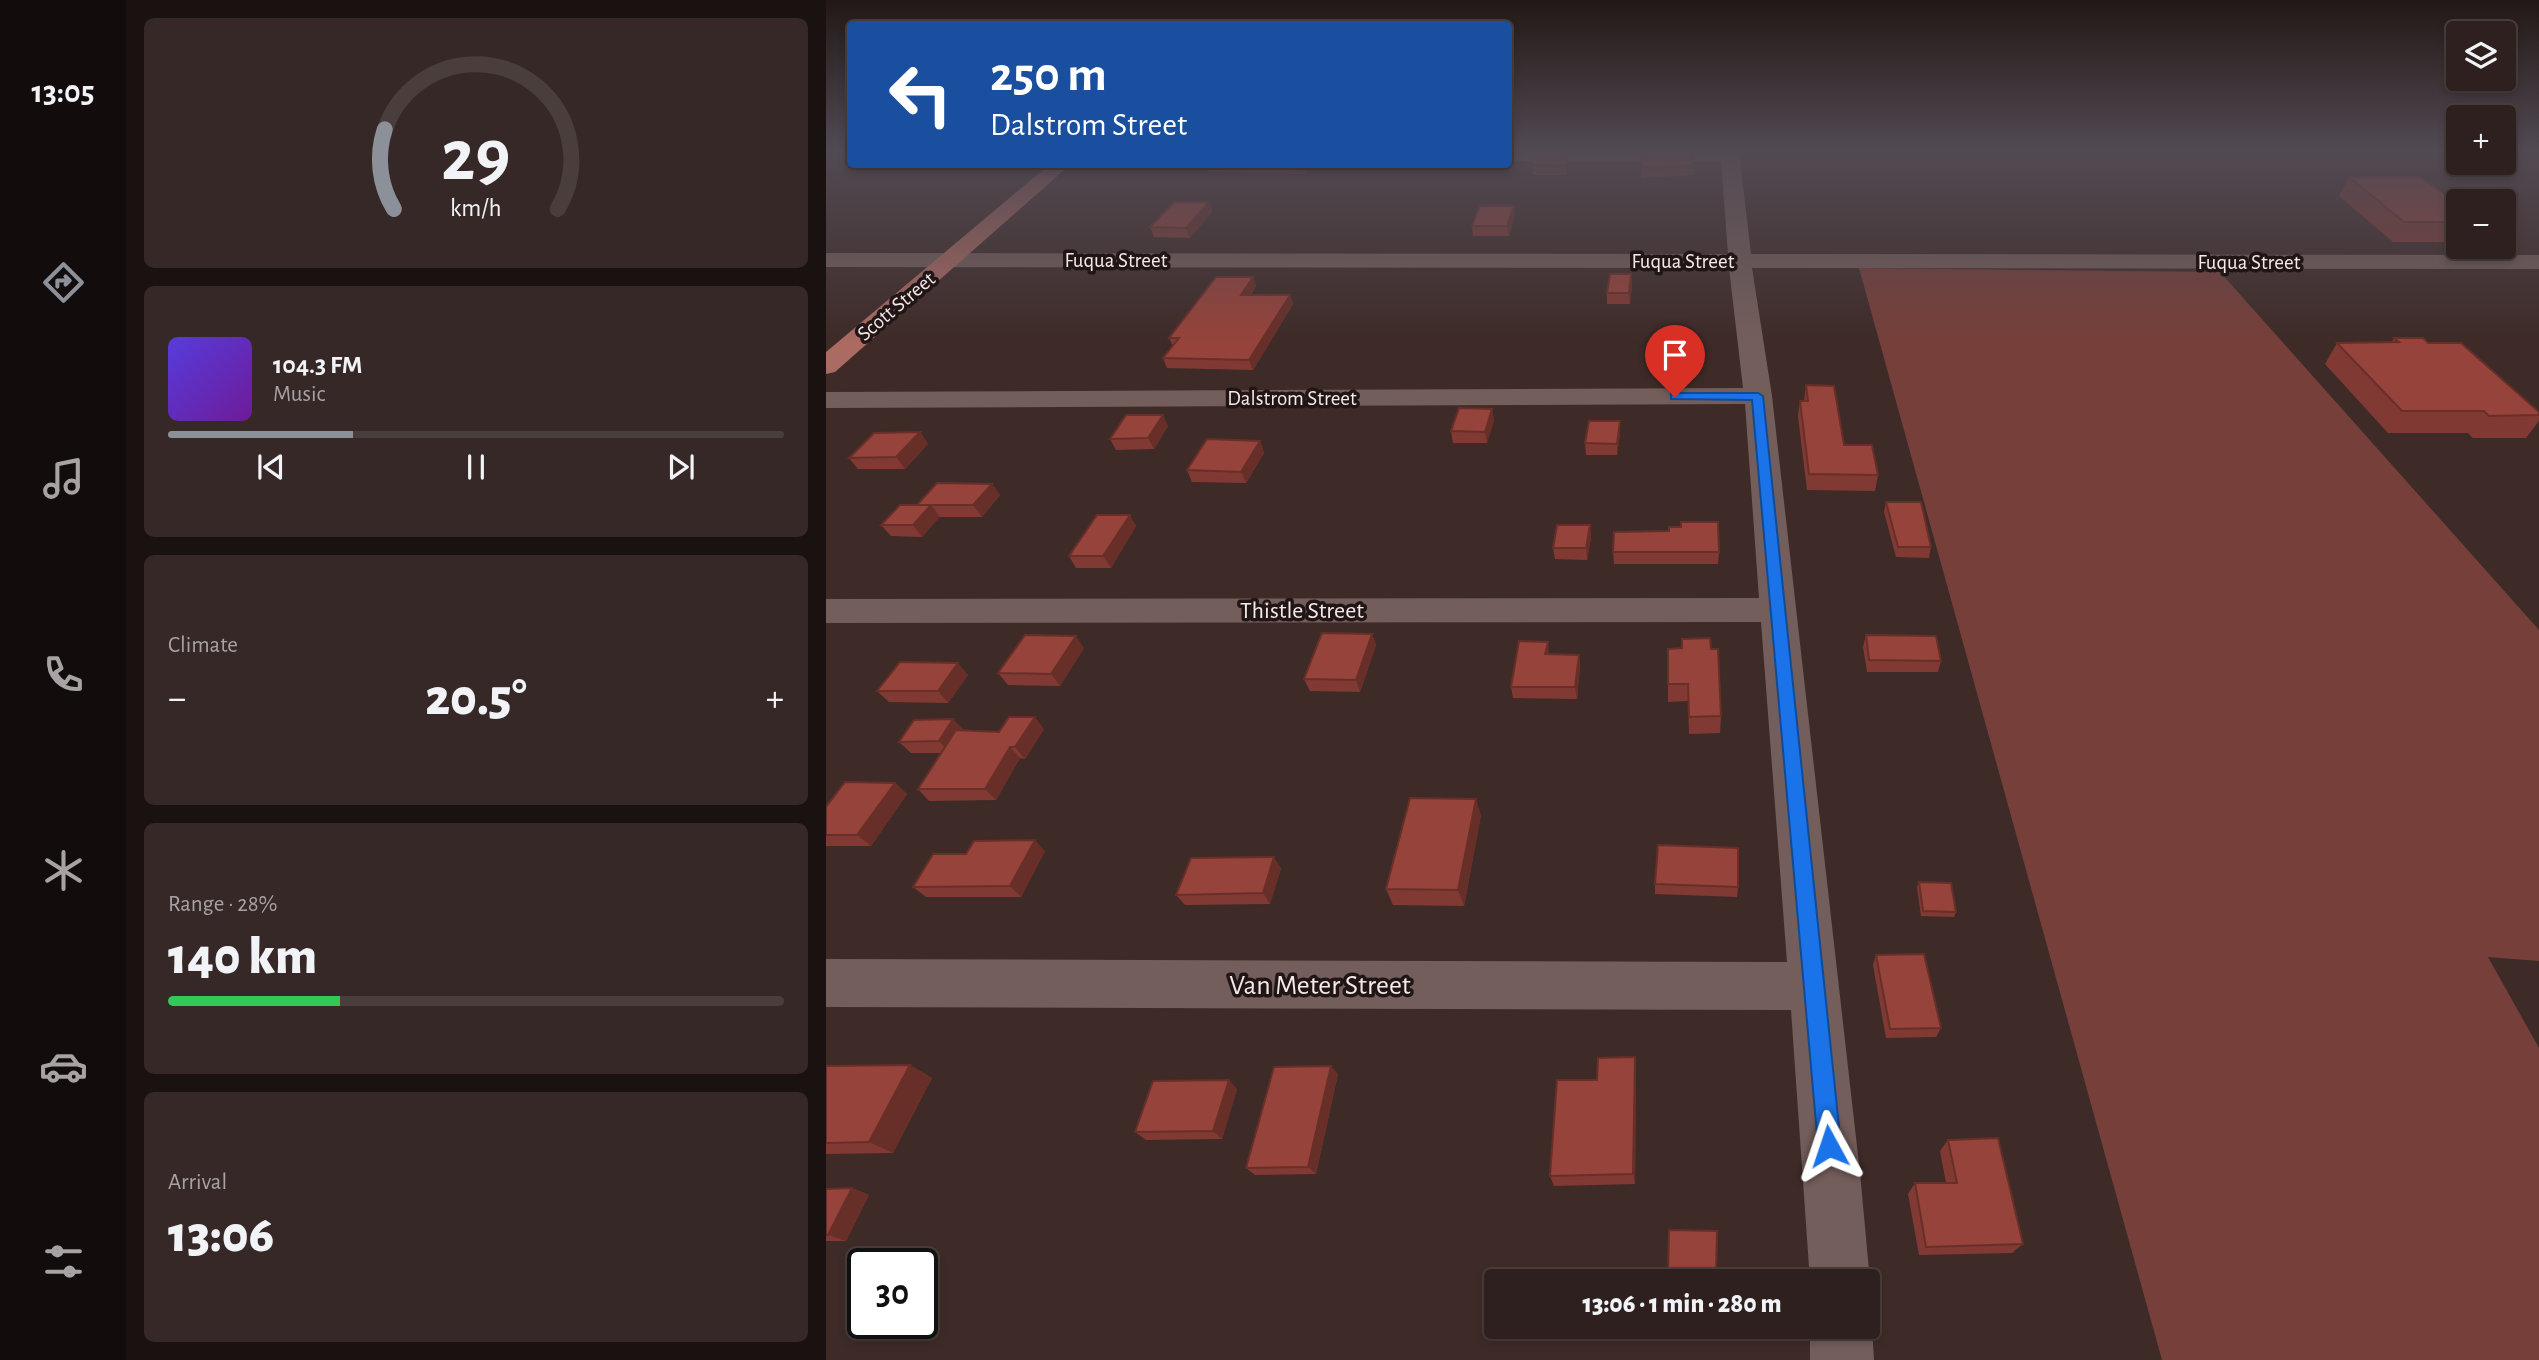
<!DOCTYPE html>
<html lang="en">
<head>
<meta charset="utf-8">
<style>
  :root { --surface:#2e201e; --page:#362827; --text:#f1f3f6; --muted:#a7a3a4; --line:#493e3c; --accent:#8c9099 }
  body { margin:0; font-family:"Alegreya Sans",sans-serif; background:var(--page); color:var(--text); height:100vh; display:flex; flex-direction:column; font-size:26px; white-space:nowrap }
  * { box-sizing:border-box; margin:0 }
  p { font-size:23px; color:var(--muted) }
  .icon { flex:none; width:38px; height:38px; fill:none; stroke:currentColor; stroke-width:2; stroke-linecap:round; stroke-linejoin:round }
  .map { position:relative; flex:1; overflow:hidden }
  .drawer { display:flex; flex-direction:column; gap:18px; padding:18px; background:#191210; width:700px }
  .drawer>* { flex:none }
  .banner { position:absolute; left:21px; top:21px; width:665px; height:147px; border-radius:7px; box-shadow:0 4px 10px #0003,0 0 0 2px var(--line); background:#1a4fa0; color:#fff; overflow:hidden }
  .fabs { position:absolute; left:1620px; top:21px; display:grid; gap:14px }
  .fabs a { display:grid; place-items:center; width:70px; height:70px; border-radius:7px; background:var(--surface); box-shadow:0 4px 10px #0003,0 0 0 2px var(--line); font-size:35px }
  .speed { position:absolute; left:21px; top:1248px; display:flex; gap:14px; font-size:35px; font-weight:700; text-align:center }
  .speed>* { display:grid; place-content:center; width:91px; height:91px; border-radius:50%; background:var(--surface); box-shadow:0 4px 10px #0003,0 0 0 2px var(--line); line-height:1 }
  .speed .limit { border:4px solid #111; border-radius:10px; background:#fff; color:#111 }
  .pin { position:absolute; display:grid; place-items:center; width:60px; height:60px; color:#fff; margin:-72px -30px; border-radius:50% 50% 50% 0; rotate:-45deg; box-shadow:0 0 7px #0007 }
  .pin .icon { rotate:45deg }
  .me { position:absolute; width:77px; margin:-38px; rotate:355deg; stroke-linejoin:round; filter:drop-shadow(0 0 5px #0008) }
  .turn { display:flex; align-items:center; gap:24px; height:147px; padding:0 28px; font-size:32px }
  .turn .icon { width:91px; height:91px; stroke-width:2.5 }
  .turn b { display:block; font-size:49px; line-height:60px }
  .big { font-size:52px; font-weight:800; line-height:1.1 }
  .drawer .card { flex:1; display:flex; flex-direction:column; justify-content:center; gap:10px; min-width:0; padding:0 24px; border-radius:10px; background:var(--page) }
  .drawer .dial { align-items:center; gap:0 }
  .dial svg { height:182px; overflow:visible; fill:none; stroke:var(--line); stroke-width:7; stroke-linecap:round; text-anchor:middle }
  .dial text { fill:var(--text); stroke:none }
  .song { display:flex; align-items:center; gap:21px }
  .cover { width:84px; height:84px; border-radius:10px; background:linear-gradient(135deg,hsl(250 70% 55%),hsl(280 70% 35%)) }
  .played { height:7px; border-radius:4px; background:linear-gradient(90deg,var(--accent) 30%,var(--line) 30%) }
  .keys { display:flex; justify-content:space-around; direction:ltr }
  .heat { display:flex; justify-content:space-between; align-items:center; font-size:38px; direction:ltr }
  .charge { height:10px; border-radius:5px; background:linear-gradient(90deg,#34c759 28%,var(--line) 0) }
  .trip { position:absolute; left:658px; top:1269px; width:396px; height:70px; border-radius:7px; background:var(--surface); box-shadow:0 4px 10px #0003,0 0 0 2px var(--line); font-weight:800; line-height:70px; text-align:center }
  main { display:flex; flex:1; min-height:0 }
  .dock { display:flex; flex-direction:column; width:126px; justify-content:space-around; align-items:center; background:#120d0c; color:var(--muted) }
  .dock .icon { width:49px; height:49px }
  .dock .current { color:var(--accent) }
  .dock b { font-size:32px; color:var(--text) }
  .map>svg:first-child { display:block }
  .green { fill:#763f39 }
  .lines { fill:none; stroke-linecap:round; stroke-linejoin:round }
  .minor { fill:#745e5b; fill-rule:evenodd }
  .major { fill:#ab6a62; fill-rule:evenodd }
  .wall { fill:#803a33 }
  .shaded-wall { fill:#682f29 }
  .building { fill:#95433b; stroke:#682f29; stroke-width:2 }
  .route { fill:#1a73e8; stroke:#114b97; stroke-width:2 }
  .labels { text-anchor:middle; stroke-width:7; stroke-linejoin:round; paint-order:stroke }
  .far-street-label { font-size:21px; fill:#f6e9e7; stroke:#1f1615 }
  .street-label { font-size:24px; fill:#f6e9e7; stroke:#1f1615 }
  .near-street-label { font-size:28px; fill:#f6e9e7; stroke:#1f1615 }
</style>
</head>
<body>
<main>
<nav class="dock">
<b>13:05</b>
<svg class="icon current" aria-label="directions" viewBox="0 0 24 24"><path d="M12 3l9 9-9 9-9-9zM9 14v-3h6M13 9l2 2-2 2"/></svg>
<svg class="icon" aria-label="music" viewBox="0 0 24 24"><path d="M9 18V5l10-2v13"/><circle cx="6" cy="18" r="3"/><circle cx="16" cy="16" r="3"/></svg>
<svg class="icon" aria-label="phone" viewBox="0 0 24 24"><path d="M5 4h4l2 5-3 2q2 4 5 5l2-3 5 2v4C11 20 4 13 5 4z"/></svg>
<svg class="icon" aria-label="climate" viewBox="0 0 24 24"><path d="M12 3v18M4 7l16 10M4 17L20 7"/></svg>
<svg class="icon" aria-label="car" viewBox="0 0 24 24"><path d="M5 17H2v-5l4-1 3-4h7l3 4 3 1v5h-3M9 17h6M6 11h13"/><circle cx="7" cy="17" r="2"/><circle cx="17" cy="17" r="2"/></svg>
<svg class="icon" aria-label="filters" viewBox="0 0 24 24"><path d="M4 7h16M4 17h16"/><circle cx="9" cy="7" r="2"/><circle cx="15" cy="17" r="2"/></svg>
</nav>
<section class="drawer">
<div class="card dial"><svg viewBox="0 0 100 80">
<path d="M14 69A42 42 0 1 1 86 69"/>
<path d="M14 69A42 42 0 0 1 10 34" stroke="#8c9099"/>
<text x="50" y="56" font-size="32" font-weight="700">29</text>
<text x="50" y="72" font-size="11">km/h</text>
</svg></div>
<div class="card">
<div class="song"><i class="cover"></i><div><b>104.3 FM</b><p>Music</p></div></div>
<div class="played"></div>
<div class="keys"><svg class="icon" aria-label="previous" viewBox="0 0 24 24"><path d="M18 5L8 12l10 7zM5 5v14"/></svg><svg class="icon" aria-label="pause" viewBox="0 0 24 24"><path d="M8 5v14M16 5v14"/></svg><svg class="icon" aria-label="next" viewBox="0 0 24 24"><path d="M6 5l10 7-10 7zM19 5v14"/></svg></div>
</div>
<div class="card"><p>Climate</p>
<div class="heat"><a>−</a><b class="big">20.5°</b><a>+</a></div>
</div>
<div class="card"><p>Range · 28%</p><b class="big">140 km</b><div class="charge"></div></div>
<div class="card"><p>Arrival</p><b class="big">13:06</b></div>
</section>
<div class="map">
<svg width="1713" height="1360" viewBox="0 0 1713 1360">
  <rect width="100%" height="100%" fill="#3e2b28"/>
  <!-- green -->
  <path class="green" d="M 1033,268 L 1394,272 L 1713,630 L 1713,961 L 1662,957 L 1713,1048 L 1713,1360 L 1336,1360 Z"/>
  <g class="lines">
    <!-- minor -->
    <path class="minor" d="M 682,151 L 913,151 L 925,254 L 1713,255 L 1713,269 L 926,268 L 946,396 L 1034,1173 L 1044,1281 L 1041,1289 L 1041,1281 L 984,1281 L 965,1010 L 0,1007 L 0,959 L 961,962 L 935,622 L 0,623 L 0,599 L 933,598 L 919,404 L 0,408 L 0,392 L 917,388 L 903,268 L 0,267 L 0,253 L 902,254 L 895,161 L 682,161 Z
      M 1041,1314 L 1046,1326 L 1048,1360 L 984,1360 L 984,1326 L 1041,1326 Z"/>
    <!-- major -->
    <path class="major" d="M 224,164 L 245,164 L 9,372 L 0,374 L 0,352 Z"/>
  </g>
  <!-- wall -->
  <path class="wall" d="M 867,154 L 867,175 L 815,178 L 815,168 Z
    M 380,164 L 486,164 L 479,174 L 382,172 Z
    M 742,164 L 740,175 L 707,175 L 706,165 Z
    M 1523,177 L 1633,205 L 1633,242 L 1567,242 L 1513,196 Z
    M 383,202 L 386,212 L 364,238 L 328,237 L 324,227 Z
    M 689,215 L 683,236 L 647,236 L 646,226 Z
    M 805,274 L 806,285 L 804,304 L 781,304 L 781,293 Z
    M 427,277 L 430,286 L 425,295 L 464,295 L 467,304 L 427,370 L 341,368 L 337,358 L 347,346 L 343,338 Z
    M 1568,338 L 1602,343 L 1713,412 L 1713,421 L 1700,438 L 1647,438 L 1642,433 L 1562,433 L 1499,364 L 1511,343 L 1566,342 Z
    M 980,385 L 1018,445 L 1052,475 L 1049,491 L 981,490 L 972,416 L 974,401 L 978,401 Z
    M 666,409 L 668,420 L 661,443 L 627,443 L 625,431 Z
    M 342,426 L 328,449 L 290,450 L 284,439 Z
    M 94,432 L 102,444 L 79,469 L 32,469 L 23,458 Z
    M 794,433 L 791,455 L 760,455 L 759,443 Z
    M 434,441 L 438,453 L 420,483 L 366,482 L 361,470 Z
    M 166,484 L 174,495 L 156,517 L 113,517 L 96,537 L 65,536 L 55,525 L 91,505 Z
    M 1060,502 L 1105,547 L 1103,558 L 1070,557 L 1058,512 Z
    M 764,525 L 765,537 L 761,560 L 729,559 L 727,548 Z
    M 310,526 L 285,568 L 250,568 L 243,556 Z
    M 843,531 L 893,552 L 892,564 L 788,564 L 787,552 Z
    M 546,634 L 550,645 L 534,692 L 484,691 L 478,679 Z
    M 1040,635 L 1115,661 L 1112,672 L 1041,672 L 1037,647 Z
    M 258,648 L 234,686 L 182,685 L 172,673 Z
    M 842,649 L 885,649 L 895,716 L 894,733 L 863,734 L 862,701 L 842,702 Z
    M 723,654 L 753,655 L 754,666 L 751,699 L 687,698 L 685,687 Z
    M 142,675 L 122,703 L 63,702 L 51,691 Z
    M 218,729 L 199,759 L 194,758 L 170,800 L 103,801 L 92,789 L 116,753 L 85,753 L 73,742 L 138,731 L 173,732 Z
    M 69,783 L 81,794 L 45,846 L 0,846 L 0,807 Z
    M 655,815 L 638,906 L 567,905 L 560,889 Z
    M 219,851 L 195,897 L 100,897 L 87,887 L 140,854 Z
    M 455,868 L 444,904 L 359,905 L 350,895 Z
    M 1093,882 L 1130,912 L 1128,917 L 1095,916 L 1091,887 Z
    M 829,884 L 912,887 L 911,897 L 829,894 Z
    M 1050,955 L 1115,1028 L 1110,1037 L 1060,1038 L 1047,965 Z
    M 809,1057 L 810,1070 L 809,1184 L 728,1186 L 724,1176 L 771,1080 Z
    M 84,1065 L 106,1078 L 67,1153 L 0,1154 L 0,1066 Z
    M 512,1074 L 490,1174 L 429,1175 L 420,1168 Z
    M 411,1089 L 396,1139 L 320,1140 L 309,1132 Z
    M 1122,1140 L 1197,1244 L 1186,1253 L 1093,1255 L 1082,1194 L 1089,1183 L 1120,1183 L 1114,1151 Z
    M 26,1188 L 43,1195 L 20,1241 L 0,1241 L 0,1189 Z
    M 842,1276 L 890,1277 L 890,1281 L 842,1281 Z"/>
  <!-- shaded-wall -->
  <path class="shaded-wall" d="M 741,154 L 742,164 L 740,175 L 740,166 Z
    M 477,164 L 486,164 L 479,174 L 476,165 Z
    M 383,202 L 386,212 L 364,238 L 360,228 Z
    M 688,206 L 689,215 L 683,236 L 681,226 Z
    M 805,274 L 806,285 L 804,304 L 803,293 Z
    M 427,277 L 430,286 L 418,305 L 415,295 Z
    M 464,295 L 467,304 L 427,370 L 423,360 Z
    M 666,409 L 668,420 L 661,443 L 659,432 Z
    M 337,415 L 342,426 L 328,449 L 322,438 Z
    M 794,421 L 794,433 L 791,455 L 791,444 Z
    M 94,432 L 102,444 L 79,469 L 70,457 Z
    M 434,441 L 438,453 L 420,483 L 415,472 Z
    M 166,484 L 174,495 L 156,517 L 147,505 Z
    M 105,505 L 114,517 L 96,537 L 87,525 Z
    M 304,515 L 310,526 L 285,568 L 277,556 Z
    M 764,525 L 765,537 L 761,560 L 760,548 Z
    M 546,634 L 550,645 L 534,692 L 530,680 Z
    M 250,636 L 258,648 L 234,686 L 225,674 Z
    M 722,642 L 723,653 L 721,666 L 719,654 Z
    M 753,655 L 754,666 L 751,699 L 749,687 Z
    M 132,663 L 142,675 L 122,703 L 112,691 Z
    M 209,717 L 218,729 L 199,759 L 189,747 Z
    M 127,719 L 138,730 L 124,753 L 113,741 Z
    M 184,747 L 194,758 L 170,800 L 159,789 Z
    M 69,783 L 81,794 L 45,846 L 31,835 Z
    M 650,799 L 655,815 L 638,906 L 632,890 Z
    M 209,840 L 219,851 L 195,897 L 184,886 Z
    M 448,857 L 455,868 L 444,904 L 437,893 Z
    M 809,1057 L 810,1070 L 809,1184 L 807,1174 Z
    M 84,1065 L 106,1078 L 67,1153 L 43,1142 Z
    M 505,1066 L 512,1074 L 490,1174 L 482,1167 Z
    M 403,1080 L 411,1089 L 396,1139 L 387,1131 Z
    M 26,1188 L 43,1195 L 20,1241 L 2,1235 Z"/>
  <!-- building -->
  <path class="building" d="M 708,154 L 741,154 L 740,166 L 706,165 Z
    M 816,154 L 867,154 L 867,166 L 815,168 Z
    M 1523,177 L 1595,177 L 1633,205 L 1633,222 L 1578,222 Z
    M 348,202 L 383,202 L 360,228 L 324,227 Z
    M 654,206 L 688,206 L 681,226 L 646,226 Z
    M 784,274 L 805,274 L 803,293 L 781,293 Z
    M 390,277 L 427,277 L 415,295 L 464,295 L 423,360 L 337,358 L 353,338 L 343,338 Z
    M 1568,338 L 1597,338 L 1602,343 L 1635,343 L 1713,412 L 1713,415 L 1663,416 L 1658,411 L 1576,411 L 1511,343 L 1573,342 Z
    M 980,385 L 1008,386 L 1018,445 L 1046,445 L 1052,475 L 983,474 L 974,401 L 982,401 Z
    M 633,408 L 666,409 L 659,432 L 625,431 Z
    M 300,415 L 337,415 L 322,438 L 284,439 Z
    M 763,421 L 794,421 L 791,444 L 759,443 Z
    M 94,432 L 70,457 L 23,458 L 48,433 Z
    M 381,439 L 434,441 L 415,472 L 361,470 Z
    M 111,483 L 166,484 L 147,505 L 91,505 Z
    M 1060,502 L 1095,502 L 1105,547 L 1072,547 Z
    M 74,505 L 105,505 L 87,525 L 55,525 Z
    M 271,515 L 304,515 L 277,556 L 243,556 Z
    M 855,522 L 892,522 L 893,552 L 787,552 L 788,532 L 843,531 L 843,527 L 855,527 Z
    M 731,525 L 764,525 L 760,548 L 727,548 Z
    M 496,633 L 546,634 L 530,680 L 478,679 Z
    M 199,635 L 250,636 L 225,674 L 172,673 Z
    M 1040,635 L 1110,636 L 1115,661 L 1043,660 Z
    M 884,638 L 885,649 L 892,649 L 895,716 L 863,717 L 862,684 L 842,684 L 842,649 L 856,648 L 856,639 Z
    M 693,641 L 722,642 L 719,654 L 753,655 L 749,687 L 685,687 Z
    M 74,662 L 132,663 L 112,691 L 51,691 Z
    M 183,717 L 209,717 L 189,747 L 184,747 L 159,789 L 92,789 L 130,730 L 173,732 Z
    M 127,719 L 113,741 L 73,742 L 88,720 Z
    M 19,782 L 69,783 L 31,835 L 0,835 L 0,807 Z
    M 584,798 L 650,799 L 632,890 L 560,889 Z
    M 209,840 L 184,886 L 87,887 L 107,854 L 140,854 L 148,841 Z
    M 832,845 L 912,848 L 912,887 L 829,884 Z
    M 448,857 L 437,893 L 350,895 L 365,858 Z
    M 1093,882 L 1125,883 L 1130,912 L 1097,911 Z
    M 1098,954 L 1115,1028 L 1064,1029 L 1050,955 Z
    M 809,1057 L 807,1174 L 724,1176 L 731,1080 L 771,1080 L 772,1058 Z
    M 84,1065 L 43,1142 L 0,1143 L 0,1066 Z
    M 505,1066 L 482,1167 L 420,1168 L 448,1067 Z
    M 403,1080 L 387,1131 L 309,1132 L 327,1081 Z
    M 1172,1138 L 1197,1244 L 1100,1247 L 1089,1183 L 1131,1183 L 1122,1140 Z
    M 26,1188 L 2,1235 L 0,1235 L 0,1189 Z
    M 843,1230 L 891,1231 L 890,1277 L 842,1276 Z"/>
  <!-- sky -->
  <linearGradient id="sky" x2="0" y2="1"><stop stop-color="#221816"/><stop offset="0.44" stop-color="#524a53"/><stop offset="1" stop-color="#524a53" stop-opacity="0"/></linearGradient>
  <rect width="1713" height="341" fill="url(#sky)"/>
  <!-- route -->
  <path class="route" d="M 849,393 L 932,393 L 937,396 L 1015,1146 L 1012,1154 L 1003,1157 L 995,1154 L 992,1146 L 926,400 L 845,399 L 845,394 Z"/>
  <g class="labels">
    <!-- far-street labels -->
    <g class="far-street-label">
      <text x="290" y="267">Fuqua Street</text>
      <text x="857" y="268">Fuqua Street</text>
      <text x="1423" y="269">Fuqua Street</text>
      <text transform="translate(70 306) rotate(-40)" y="7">Scott Street</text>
      <text x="466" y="405">Dalstrom Street</text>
    </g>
    <!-- street labels -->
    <g class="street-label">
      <text x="476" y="618">Thistle Street</text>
    </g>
    <!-- near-street labels -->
    <g class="near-street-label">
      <text x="494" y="994">Van Meter Street</text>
    </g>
  </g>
</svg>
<div class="fabs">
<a><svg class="icon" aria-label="layers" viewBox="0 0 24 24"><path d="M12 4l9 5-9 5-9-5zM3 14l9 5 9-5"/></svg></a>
<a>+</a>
<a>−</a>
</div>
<div class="speed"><div class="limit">30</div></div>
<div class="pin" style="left:849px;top:397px;background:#d93025"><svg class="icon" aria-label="arrive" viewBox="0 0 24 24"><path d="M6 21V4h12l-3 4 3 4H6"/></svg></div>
<svg class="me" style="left:1003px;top:1146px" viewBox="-20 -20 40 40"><path d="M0-17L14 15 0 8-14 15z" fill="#1a73e8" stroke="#fff" stroke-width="4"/></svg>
<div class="trip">13:06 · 1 min · 280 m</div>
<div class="banner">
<div class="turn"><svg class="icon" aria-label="left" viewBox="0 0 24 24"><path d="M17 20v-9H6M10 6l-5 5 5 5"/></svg><div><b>250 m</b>Dalstrom Street</div></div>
</div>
</div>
</main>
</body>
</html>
